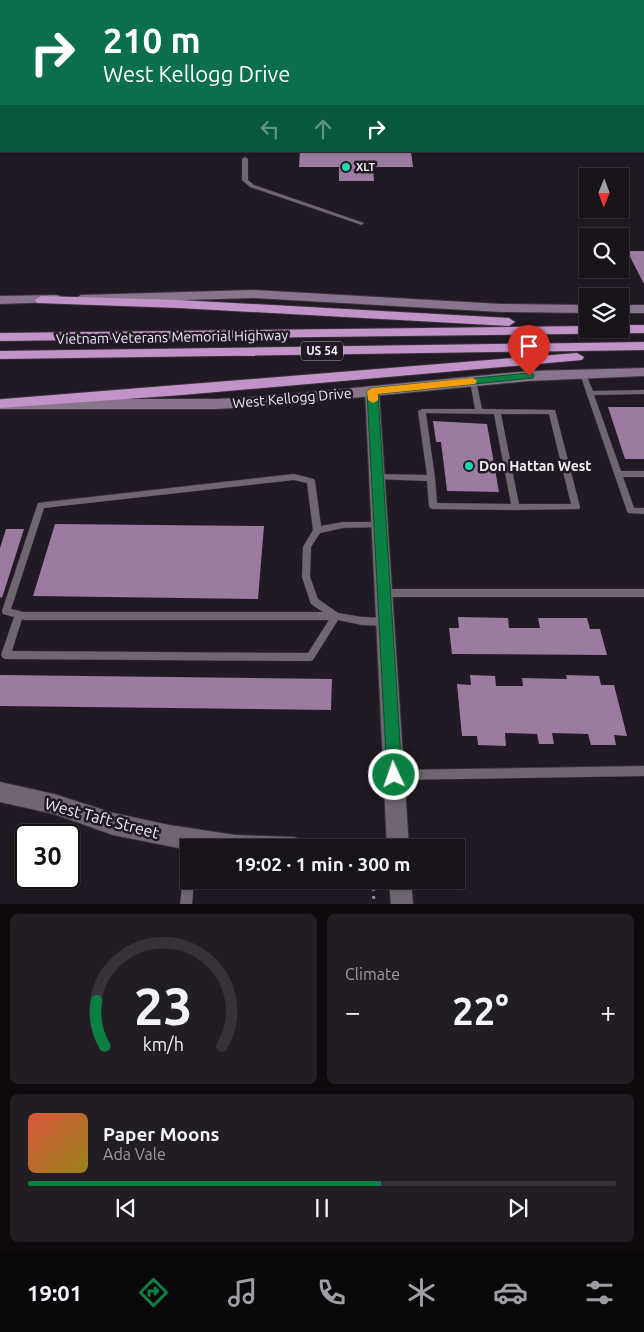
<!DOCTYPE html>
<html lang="en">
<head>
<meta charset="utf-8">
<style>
  :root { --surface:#19131a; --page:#221c23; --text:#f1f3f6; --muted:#9f9ea2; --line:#373239; --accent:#0b8043 }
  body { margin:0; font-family:Ubuntu,sans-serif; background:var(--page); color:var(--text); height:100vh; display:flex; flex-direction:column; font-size:19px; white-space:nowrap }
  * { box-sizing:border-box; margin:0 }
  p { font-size:16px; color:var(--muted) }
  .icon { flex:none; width:28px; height:28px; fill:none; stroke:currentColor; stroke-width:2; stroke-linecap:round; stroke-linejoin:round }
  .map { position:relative; height:904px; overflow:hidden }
  .sheet { display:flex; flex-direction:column; gap:10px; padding:10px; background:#0e0a0e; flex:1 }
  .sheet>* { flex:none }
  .top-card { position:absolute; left:0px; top:0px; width:645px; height:152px; box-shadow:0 1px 4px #0004,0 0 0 1px var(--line); background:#0b6e4f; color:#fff; overflow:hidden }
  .needle { width:32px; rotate:181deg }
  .buttons { position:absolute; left:579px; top:168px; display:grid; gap:10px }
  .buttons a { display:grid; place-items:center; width:50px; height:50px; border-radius:0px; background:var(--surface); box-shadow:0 1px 4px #0004,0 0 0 1px var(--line); font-size:25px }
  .speed { position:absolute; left:15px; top:824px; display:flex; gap:10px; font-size:25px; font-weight:700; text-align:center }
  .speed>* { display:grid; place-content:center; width:65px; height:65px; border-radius:50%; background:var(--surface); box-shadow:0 1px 4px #0004,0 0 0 1px var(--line); line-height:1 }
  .speed .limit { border:2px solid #111; border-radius:8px; background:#fff; color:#111 }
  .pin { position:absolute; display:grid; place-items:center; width:42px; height:42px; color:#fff; margin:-51px -21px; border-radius:50% 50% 50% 0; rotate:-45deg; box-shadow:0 0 5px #0007 }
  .pin .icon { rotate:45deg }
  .me { position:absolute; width:55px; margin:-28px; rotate:357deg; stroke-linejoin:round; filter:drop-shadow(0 0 4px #0008) }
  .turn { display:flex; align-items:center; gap:18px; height:105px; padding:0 20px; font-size:22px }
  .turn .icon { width:65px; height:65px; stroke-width:2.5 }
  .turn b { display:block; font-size:35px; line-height:42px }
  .lanes { display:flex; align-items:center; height:48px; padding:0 20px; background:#0003; justify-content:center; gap:25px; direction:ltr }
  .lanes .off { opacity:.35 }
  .big { font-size:38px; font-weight:700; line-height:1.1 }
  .sheet .card { flex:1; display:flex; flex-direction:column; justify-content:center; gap:8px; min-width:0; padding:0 18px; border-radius:8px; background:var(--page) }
  .sheet .dial { align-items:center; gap:0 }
  .dial svg { height:130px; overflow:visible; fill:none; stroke:var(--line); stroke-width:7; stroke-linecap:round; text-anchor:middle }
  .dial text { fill:var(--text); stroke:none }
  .song { display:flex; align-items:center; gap:15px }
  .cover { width:60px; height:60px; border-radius:8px; background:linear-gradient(135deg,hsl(10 70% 55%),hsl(50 70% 35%)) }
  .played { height:5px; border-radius:2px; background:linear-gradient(90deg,var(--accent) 60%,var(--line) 60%) }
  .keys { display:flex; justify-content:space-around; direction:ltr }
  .heat { display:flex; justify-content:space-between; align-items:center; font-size:28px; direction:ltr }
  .sheet .tiles { flex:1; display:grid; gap:10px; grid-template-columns:1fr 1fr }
  .card:last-child { grid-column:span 2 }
  .trip { position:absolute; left:180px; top:839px; width:285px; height:50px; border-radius:0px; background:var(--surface); box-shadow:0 1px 4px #0004,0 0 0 1px var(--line); font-weight:700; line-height:50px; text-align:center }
  .tabs { display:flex; height:80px; justify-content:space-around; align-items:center; background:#0a080a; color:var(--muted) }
  .tabs .icon { width:35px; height:35px }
  .tabs .on { color:var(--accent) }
  .tabs b { font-size:22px; color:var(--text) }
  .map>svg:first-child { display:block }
  .building { fill:#9b7ba0 }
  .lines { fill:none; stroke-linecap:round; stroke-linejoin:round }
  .lane-casing { stroke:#39333a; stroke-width:1 }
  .street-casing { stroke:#39333a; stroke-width:2 }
  .secondary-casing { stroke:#39333a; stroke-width:2 }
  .highway-casing { stroke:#39333a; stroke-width:2 }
  .path { stroke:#8b848c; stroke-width:3; stroke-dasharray:3 5; stroke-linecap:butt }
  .lane { fill:#706672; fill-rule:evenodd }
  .street { fill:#706672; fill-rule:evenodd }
  .secondary { fill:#88748c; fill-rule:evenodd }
  .highway { fill:#c193c9; fill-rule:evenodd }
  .route { fill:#0b8043; stroke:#07532c }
  .slow { fill:#f59e0b }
  .poi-dot { fill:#21d5af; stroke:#211923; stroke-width:2 }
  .labels { text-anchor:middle; stroke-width:5; stroke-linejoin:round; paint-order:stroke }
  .far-poi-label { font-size:11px; font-weight:bold; fill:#f2ecf3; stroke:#211923; text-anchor:start }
  .shield { fill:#211923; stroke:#b3adb5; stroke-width:1 }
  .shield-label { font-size:12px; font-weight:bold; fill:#f2ecf3 }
  .street-label { font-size:14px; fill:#f2ecf3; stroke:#211923 }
  .poi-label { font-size:14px; font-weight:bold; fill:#f2ecf3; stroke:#211923; text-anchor:start }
  .near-street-label { font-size:16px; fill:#f2ecf3; stroke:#211923 }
</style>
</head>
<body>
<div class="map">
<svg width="644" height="905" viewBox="0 0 644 905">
  <rect width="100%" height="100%" fill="#211923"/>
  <!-- building -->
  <path class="building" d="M 300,151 L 411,151 L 413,167 L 373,167 L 374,181 L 339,181 L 339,167 L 299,167 Z
    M 627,251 L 644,251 L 644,284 Z
    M 608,407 L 644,407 L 644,459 L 625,459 Z
    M 433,421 L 487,424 L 499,492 L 447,491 L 441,442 L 436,442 Z
    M 55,524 L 264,526 L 258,599 L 33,596 Z
    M 6,529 L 24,529 L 2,598 L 0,597 L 0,548 Z
    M 458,617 L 508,618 L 509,628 L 540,628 L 538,618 L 587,618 L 590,629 L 600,629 L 607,655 L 452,654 L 449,628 L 459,628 Z
    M 0,675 L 332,679 L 331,710 L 0,706 Z
    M 470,675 L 495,676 L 496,686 L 523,686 L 522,678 L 567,679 L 566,675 L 599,676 L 601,685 L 614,685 L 627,736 L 614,735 L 616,745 L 591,745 L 588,734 L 552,733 L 554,744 L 539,744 L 537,734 L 505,733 L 506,746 L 478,745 L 477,736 L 462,736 L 457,684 L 471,685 Z"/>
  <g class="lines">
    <!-- lane casing -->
    <g class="lane-casing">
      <path id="lane" d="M 519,0 L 523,0 L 523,1 L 519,1 Z
        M 595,0 L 599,0 L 600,1 L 596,1 Z
        M 629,0 L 633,0 L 634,1 L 630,1 Z
        M 245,157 L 248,159 L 248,180 L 254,185 L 364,223 L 361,225 L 359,224 L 250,187 L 242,180 L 242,159 Z
        M 581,372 L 585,372 L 593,391 L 644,390 L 644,394 L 594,395 L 621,471 L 644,471 L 644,477 L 623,477 L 634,508 L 644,508 L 644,514 L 628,513 L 627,511 L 580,374 Z
        M 471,379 L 475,379 L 476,381 L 482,409 L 555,410 L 580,507 L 579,509 L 516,510 L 433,509 L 430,508 L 429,506 L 427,481 L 374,479 L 373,477 L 374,475 L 377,474 L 427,475 L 418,411 L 422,409 L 475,409 L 470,381 ZM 426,413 L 494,414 L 511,504 L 437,503 L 435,478 ZM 501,414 L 549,414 L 571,504 L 519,504 Z
        M 294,474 L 314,479 L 315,481 L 321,526 L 343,522 L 383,522 L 384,524 L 383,526 L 380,527 L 343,528 L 320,533 L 311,547 L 310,577 L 318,599 L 338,613 L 362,617 L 385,618 L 388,619 L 389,622 L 388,625 L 385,626 L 362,625 L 338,620 L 313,660 L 310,661 L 6,659 L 3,658 L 1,655 L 14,617 L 3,614 L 2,611 L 38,503 ZM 294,480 L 307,483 L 313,530 L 303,547 L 302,577 L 311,604 L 323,612 L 24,612 L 11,609 L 44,508 ZM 22,619 L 24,620 L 329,620 L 308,653 L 12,651 Z
        M 384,589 L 644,589 L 644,597 L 384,597 L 381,596 L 380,593 L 381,590 Z
        M 644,766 L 644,776 L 394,780 L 390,779 L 389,775 L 390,771 L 394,770 Z
        M 189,872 L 189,880 L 194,880 L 192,905 L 180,905 L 183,877 L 185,873 Z"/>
    </g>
    <!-- street casing -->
    <g class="street-casing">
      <path id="street" d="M 573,0 L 581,0 L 582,1 L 574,1 Z
        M 372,386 L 377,388 L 379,391 L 409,848 L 387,848 L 365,391 L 367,388 Z
        M 0,782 L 54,794 L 113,813 L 169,825 L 235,835 L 294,837 L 302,840 L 305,848 L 189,848 L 189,850 L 113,835 L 54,814 L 0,802 Z
        M 389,880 L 411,880 L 413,905 L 391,905 Z"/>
    </g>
    <!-- secondary casing -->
    <g class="secondary-casing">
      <path id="secondary" d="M 253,290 L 501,304 L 588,305 L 588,313 L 501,312 L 253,298 L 81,303 L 75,299 L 81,295 Z
        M 56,295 L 60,296 L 62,299 L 60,302 L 0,304 L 0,296 Z
        M 620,305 L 644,305 L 644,313 L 620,313 Z
        M 644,368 L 644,376 L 529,381 L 270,406 L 216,409 L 0,409 L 0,399 L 216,399 L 270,396 L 529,371 Z"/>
    </g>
    <!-- highway casing -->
    <g class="highway-casing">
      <path id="highway" d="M 41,296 L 179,300 L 509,318 L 515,322 L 509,326 L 179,308 L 37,303 L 35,300 Z
        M 620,325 L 644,325 L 644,333 L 0,341 L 0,333 L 588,326 L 588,329 L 620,329 Z
        M 644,342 L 644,350 L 0,359 L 0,351 Z
        M 577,353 L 584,357 L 582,360 L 182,395 L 0,408 L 0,400 L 3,399 Z"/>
    </g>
    <!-- path -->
    <path class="path" d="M 373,880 L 374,905"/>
    <!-- lane -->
    <use href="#lane" class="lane"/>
    <!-- street -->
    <use href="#street" class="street"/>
    <!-- secondary -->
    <use href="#secondary" class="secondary"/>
    <!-- highway -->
    <use href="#highway" class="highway"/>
  </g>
  <!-- route -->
  <path class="route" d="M 529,373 L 533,374 L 534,376 L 533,378 L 378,394 L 402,775 L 400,781 L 394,783 L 389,781 L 387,775 L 367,391 L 372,388 Z"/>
  <!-- slow -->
  <path class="slow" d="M 472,378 L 475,379 L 477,381 L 475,384 L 378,394 L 378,400 L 373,403 L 368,400 L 367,391 L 372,388 Z"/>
  <!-- markers -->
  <g class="poi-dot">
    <circle cx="346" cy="167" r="5"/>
    <circle cx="469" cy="466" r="5"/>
  </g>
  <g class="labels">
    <!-- far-poi labels -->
    <g class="far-poi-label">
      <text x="356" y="171">XLT</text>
    </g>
    <!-- shield labels -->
    <rect class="shield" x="301" y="341.5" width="42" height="19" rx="4"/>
    <g class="shield-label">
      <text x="322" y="355">US 54</text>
    </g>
    <!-- street labels -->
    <g class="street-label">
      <text transform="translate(172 337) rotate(-1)" y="5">Vietnam Veterans Memorial Highway</text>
      <text transform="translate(292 398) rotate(-5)" y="5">West Kellogg Drive</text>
    </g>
    <!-- poi labels -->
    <g class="poi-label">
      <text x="479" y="471">Don Hattan West</text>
    </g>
    <!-- near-street labels -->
    <g class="near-street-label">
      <text transform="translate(102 818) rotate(15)" y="6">West Taft Street</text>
    </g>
  </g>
</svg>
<div class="buttons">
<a><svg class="needle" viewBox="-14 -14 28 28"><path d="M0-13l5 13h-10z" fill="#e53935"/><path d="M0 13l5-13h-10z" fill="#9f9ea2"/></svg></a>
<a><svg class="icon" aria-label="search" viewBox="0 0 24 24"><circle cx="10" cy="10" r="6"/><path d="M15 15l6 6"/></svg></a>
<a><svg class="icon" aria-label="layers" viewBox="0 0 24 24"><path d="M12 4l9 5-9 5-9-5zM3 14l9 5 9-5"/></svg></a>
</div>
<div class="speed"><div class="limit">30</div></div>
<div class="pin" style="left:529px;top:376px;background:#d93025"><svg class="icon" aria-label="arrive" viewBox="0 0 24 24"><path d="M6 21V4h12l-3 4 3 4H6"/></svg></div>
<svg class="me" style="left:394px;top:775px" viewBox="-20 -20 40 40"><circle r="17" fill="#0b8043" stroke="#fff" stroke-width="3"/><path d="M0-11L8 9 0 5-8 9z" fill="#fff"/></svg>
<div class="trip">19:02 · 1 min · 300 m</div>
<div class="top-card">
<div class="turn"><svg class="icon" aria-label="right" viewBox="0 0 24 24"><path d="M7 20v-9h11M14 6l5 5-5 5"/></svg><div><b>210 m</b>West Kellogg Drive</div></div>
<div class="lanes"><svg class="icon off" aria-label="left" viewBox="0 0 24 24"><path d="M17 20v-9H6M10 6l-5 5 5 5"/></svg><svg class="icon off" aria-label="ahead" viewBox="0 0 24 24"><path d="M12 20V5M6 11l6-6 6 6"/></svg><svg class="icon" aria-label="right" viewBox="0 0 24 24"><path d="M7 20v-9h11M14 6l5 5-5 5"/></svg></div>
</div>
</div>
<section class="sheet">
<div class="tiles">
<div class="card dial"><svg viewBox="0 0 100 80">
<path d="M14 69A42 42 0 1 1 86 69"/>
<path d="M14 69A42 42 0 0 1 9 41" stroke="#0b8043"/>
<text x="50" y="56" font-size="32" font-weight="700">23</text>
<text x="50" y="72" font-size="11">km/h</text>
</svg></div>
<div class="card"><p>Climate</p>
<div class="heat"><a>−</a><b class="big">22°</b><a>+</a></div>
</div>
<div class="card">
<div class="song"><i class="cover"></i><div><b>Paper Moons</b><p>Ada Vale</p></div></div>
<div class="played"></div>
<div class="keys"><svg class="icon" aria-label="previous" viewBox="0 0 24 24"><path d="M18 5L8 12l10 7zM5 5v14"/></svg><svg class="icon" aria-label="pause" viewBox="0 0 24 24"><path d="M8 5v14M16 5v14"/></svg><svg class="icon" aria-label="next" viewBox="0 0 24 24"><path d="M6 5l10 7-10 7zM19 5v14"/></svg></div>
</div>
</div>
</section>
<nav class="tabs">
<b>19:01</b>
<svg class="icon on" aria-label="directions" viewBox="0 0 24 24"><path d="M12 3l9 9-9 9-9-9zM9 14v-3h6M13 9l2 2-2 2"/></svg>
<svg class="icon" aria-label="music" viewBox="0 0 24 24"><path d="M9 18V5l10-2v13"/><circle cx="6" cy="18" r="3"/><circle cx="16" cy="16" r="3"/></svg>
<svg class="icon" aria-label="phone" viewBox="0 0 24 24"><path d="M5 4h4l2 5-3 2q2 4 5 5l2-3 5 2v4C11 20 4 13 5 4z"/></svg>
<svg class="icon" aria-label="climate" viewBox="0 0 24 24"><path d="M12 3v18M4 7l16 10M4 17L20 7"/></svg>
<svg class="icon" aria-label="car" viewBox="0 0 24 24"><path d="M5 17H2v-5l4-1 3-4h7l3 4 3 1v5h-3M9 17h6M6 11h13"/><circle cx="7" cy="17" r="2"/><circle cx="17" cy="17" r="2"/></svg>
<svg class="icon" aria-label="filters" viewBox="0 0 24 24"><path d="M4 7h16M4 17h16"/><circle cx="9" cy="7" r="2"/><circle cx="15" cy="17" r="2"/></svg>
</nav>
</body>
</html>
